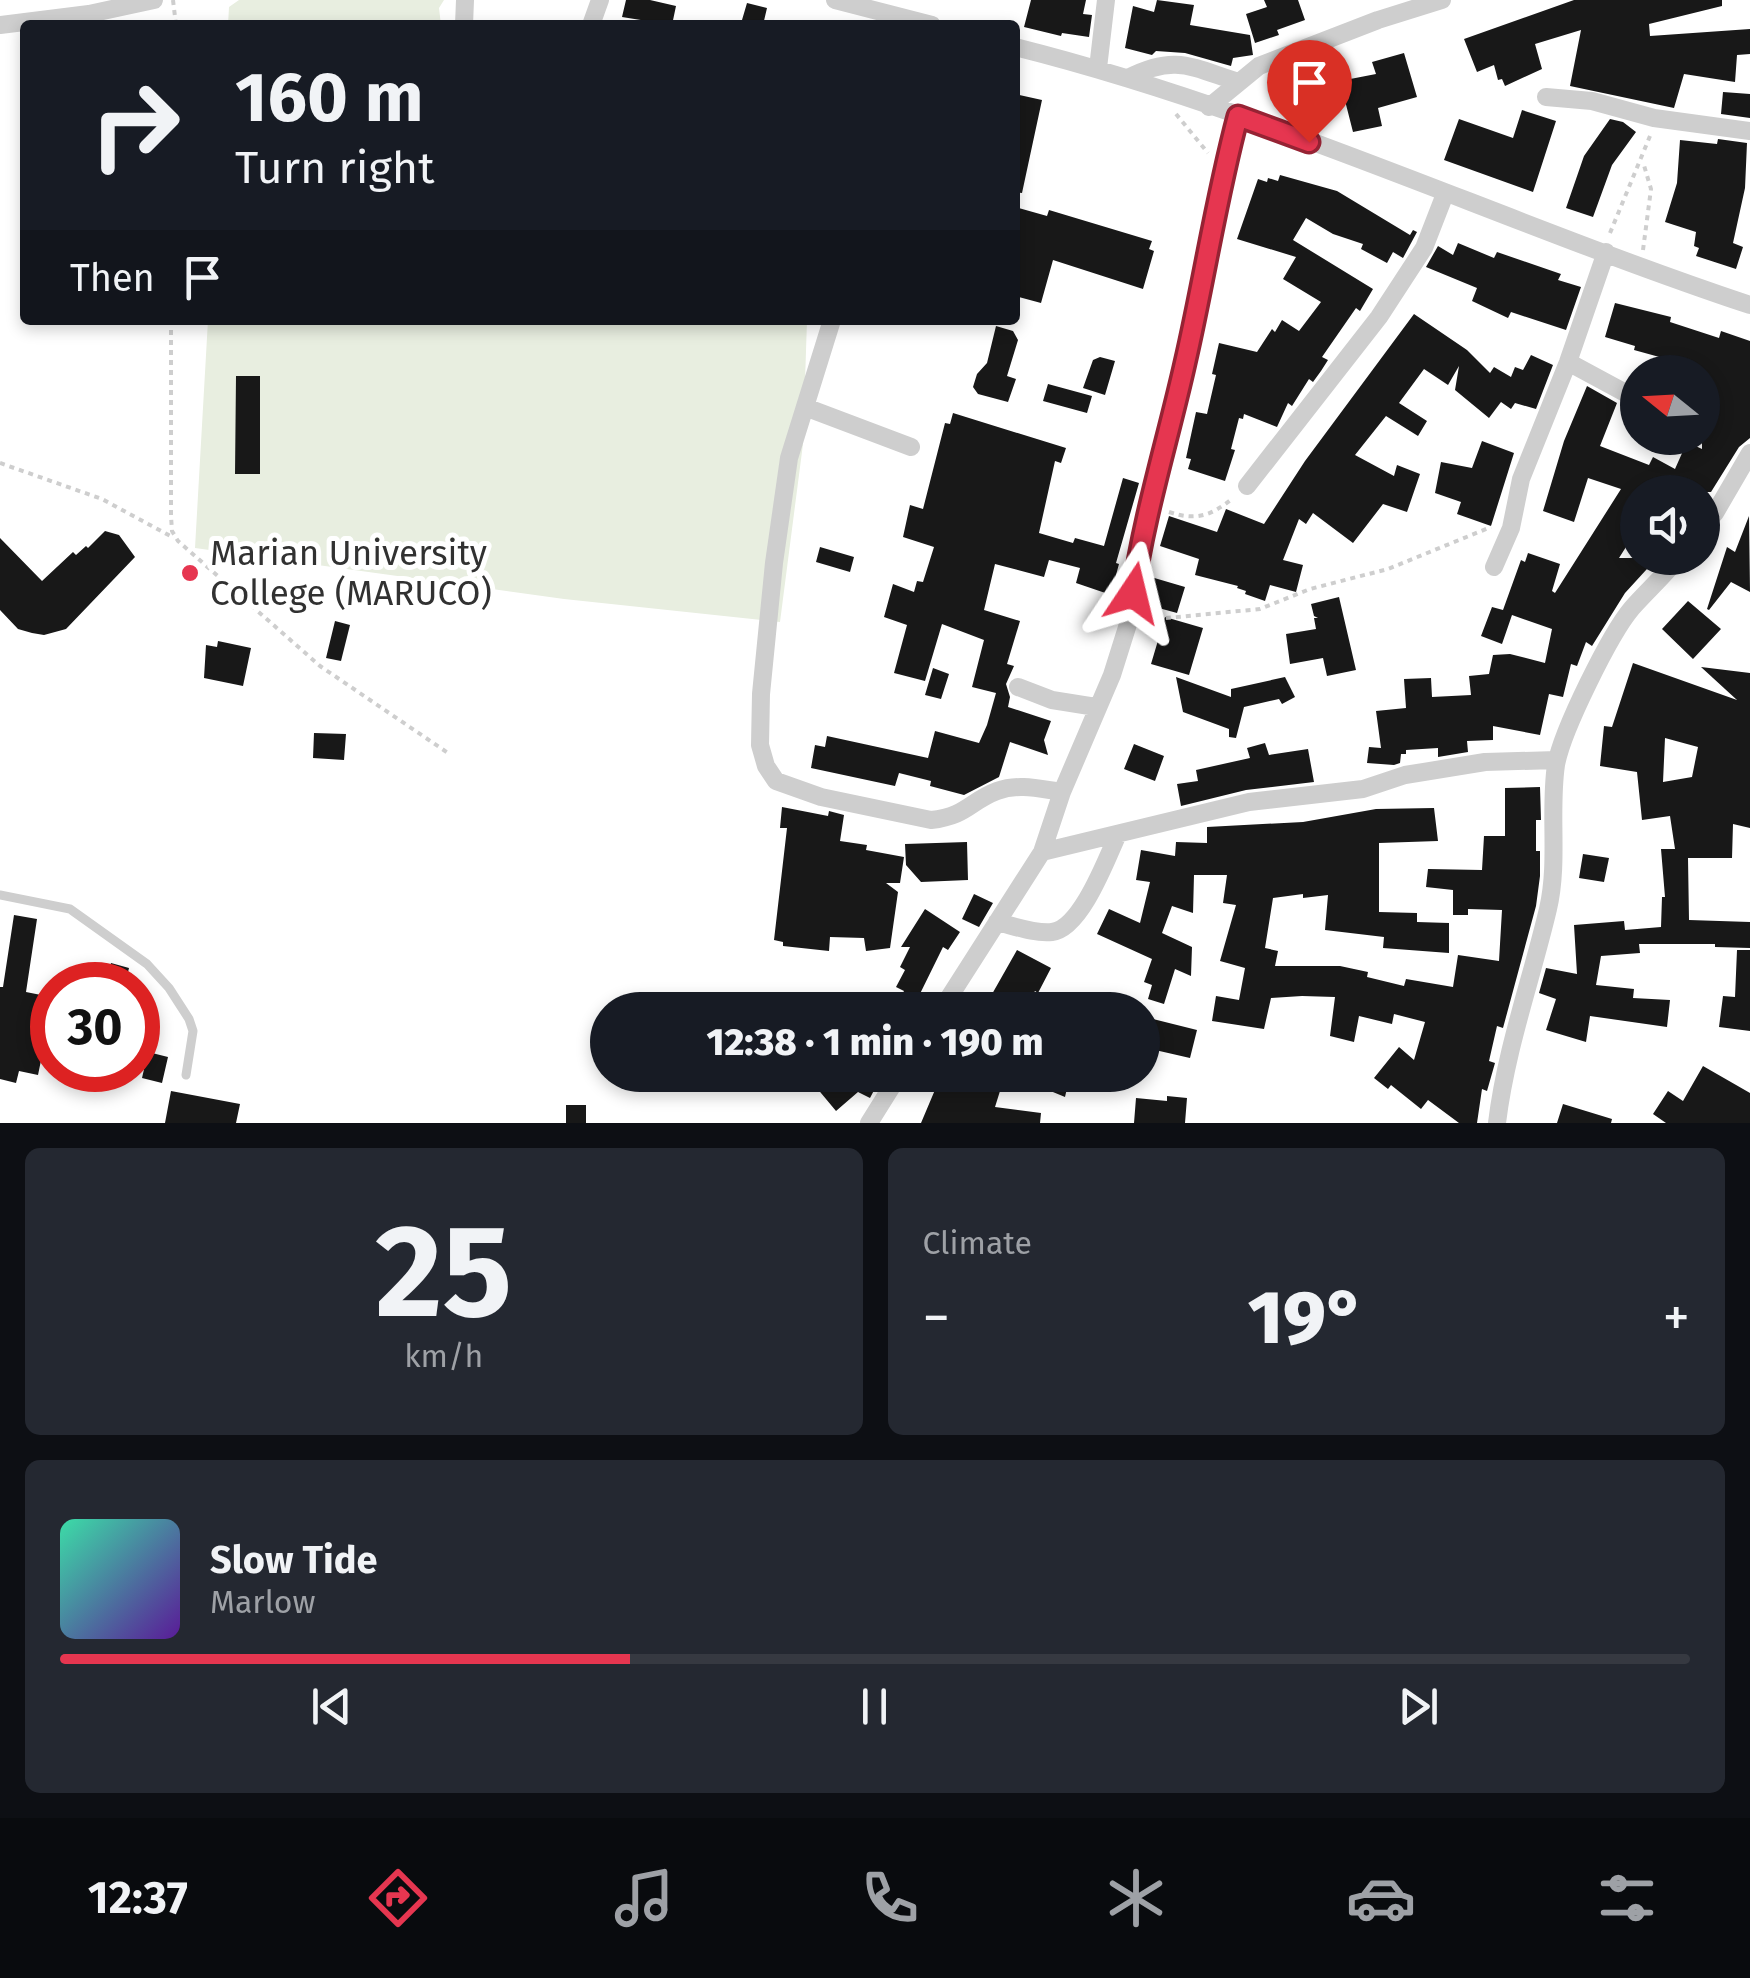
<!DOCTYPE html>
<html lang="en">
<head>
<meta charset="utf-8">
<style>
  :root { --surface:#171b24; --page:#242831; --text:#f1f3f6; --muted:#9ea1a6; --line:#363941; --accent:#e63650 }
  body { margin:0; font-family:"Fira Sans",sans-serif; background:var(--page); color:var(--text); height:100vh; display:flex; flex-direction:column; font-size:38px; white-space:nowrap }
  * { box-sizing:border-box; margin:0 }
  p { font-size:32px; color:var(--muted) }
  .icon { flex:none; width:55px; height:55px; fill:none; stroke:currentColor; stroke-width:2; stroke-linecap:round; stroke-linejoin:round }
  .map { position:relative; height:1123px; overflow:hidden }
  .drawer { display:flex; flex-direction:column; gap:25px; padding:25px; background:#0d0f14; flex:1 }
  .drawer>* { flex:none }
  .banner { position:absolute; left:20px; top:20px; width:1000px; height:305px; border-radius:10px; box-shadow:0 5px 15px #0003; background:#171b24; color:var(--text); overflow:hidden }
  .needle { width:65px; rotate:288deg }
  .controls { position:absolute; left:1620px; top:355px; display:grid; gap:20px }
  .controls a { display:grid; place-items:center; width:100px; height:100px; border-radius:50%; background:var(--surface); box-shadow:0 5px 15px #0003; font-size:50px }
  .speed { position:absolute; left:30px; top:962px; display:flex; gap:20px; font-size:50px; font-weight:700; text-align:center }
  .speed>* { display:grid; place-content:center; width:130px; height:130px; border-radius:50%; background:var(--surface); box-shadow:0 5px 15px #0003; line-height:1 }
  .speed .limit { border:15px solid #d22; background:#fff; color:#111 }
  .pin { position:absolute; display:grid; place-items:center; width:85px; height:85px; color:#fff; margin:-102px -42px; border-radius:50% 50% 50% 0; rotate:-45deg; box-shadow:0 0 10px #0007 }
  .pin .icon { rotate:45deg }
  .me { position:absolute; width:110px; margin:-55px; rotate:10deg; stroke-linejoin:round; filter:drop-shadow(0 0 8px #0008) }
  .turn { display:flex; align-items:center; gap:35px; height:210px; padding:0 50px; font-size:45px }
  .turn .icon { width:130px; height:130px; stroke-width:2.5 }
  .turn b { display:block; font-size:70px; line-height:85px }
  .then { display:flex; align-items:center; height:95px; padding:0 50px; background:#0003; gap:20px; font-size:38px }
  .big { font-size:75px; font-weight:800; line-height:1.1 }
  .drawer .tile { flex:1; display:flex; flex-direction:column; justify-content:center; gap:15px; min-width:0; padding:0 35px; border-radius:15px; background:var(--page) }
  .drawer .dial { align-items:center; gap:0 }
  .dial b { font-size:130px; line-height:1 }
  .song { display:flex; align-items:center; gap:30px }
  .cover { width:120px; height:120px; border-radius:15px; background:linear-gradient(135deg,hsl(160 70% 55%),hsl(270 70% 35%)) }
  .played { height:10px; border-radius:5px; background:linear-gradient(90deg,var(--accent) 35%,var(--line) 35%) }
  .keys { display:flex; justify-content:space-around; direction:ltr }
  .heat { display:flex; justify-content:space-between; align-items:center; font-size:55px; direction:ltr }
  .drawer .tiles { flex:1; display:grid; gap:25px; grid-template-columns:1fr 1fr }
  .tile:last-child { grid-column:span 2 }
  .trip { position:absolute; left:590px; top:992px; width:570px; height:100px; border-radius:50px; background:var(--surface); box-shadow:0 5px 15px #0003; font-weight:800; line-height:100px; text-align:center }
  .tab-bar { display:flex; height:160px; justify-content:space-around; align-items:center; background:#090b0e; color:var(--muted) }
  .tab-bar .icon { width:70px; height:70px }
  .tab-bar .on { color:var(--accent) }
  .tab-bar b { font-size:45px; color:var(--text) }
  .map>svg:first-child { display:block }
  .green { fill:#e8eee0 }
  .building { fill:#181818; fill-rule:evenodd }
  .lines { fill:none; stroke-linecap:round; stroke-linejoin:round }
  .path { stroke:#cecece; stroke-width:4; stroke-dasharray:5 5; stroke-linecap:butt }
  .service { stroke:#cecece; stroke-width:9 }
  .minor { stroke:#cecece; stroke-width:18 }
  .route-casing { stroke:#962334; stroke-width:25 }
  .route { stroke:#e63650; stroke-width:18 }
  .poi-dot { fill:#e63650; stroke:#fff; stroke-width:4 }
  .labels { text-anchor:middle; stroke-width:10; stroke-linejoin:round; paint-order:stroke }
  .poi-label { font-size:35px; fill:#313131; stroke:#fff; text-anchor:start }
</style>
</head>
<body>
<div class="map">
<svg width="1750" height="1123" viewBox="0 0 1750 1123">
  <rect width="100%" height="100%" fill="#fff"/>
  <!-- green -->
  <path class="green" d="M 239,0 L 444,0 L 439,8 L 441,25 L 228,25 L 229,7 Z
    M 208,320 L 807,320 L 803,444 L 780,622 L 564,599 L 195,548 Z"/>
  <!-- building -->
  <path class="building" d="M 626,0 L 650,0 L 676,6 L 672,25 L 622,17 Z
    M 1031,0 L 1086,0 L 1083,14 L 1092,15 L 1089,37 L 1062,33 L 1061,36 L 1024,27 Z
    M 1157,0 L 1194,5 L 1190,25 L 1250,35 L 1253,55 L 1233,58 L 1231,66 L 1185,53 L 1156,51 L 1152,55 L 1125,48 L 1133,6 L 1154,12 Z
    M 1264,0 L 1298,0 L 1305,20 L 1277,30 L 1279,35 L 1255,43 L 1246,14 L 1267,7 Z
    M 1574,0 L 1722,0 L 1722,6 L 1649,24 L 1650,36 L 1750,29 L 1750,54 L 1737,55 L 1735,82 L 1684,74 L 1674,108 L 1570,86 L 1581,30 L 1535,44 L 1542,69 L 1505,86 L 1502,79 L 1498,80 L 1494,65 L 1477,72 L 1464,39 Z
    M 747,3 L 767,8 L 763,25 L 742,20 Z
    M 1404,53 L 1417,97 L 1378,108 L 1382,126 L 1353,132 L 1340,81 L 1376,74 L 1372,62 Z
    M 1723,92 L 1750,94 L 1750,118 L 1721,114 Z
    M 1015,94 L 1042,100 L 1022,193 L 1015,192 Z
    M 1522,110 L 1556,121 L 1533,192 L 1444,160 L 1459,119 L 1513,138 Z
    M 1610,119 L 1623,122 L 1636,132 L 1612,165 L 1593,217 L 1566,208 L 1584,156 Z
    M 1718,139 L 1747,143 L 1745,188 L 1733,243 L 1743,247 L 1736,269 L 1696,256 L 1699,248 L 1694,246 L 1696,232 L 1665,222 L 1677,183 L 1680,140 L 1717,144 Z
    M 1280,175 L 1337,191 L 1410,235 L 1413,230 L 1417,232 L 1403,258 L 1393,252 L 1387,263 L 1361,249 L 1363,244 L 1333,234 L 1306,218 L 1293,240 L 1373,289 L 1360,311 L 1356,308 L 1322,357 L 1328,360 L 1321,371 L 1313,382 L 1309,379 L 1292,406 L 1288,403 L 1277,427 L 1244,414 L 1243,419 L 1239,418 L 1231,449 L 1235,450 L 1225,481 L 1188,469 L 1191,459 L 1186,458 L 1196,412 L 1207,414 L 1216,375 L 1212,374 L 1219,343 L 1257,352 L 1272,329 L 1275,332 L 1282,320 L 1299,331 L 1321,302 L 1283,279 L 1296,257 L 1237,239 L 1258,179 L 1267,182 L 1268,178 L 1278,181 Z
    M 1015,207 L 1047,216 L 1049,210 L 1152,241 L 1149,249 L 1154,251 L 1143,289 L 1053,260 L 1041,303 L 1015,296 Z
    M 1458,243 L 1494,258 L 1497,252 L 1561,274 L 1558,280 L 1581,287 L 1566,330 L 1511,312 L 1508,318 L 1472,301 L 1477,288 L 1426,267 L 1438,246 L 1453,255 Z
    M 1615,303 L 1671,317 L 1670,322 L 1719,338 L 1721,331 L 1750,341 L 1750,438 L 1739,447 L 1711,492 L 1638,492 L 1638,528 L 1619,558 L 1657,558 L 1625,593 L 1592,646 L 1586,642 L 1577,666 L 1571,664 L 1563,697 L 1549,694 L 1540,735 L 1493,726 L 1493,740 L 1467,741 L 1468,752 L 1438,757 L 1438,748 L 1406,750 L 1406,754 L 1401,754 L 1400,763 L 1394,765 L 1367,763 L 1369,747 L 1381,748 L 1376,711 L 1406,708 L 1404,679 L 1431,678 L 1432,697 L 1471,695 L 1469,676 L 1489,674 L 1493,655 L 1510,654 L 1545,663 L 1552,629 L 1512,615 L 1502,644 L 1481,636 L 1492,607 L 1503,610 L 1521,560 L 1525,562 L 1528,553 L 1560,564 L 1552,591 L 1555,593 L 1621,489 L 1588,478 L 1574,522 L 1543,511 L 1564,441 L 1587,386 L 1617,403 L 1600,446 L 1649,465 L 1653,457 L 1675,469 L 1687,442 L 1702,449 L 1702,428 L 1712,409 L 1702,406 L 1702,372 L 1659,372 L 1663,358 L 1634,350 L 1635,346 L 1605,337 Z
    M 1414,314 L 1467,350 L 1490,373 L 1494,367 L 1511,377 L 1515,367 L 1523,370 L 1531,355 L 1553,365 L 1536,409 L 1515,403 L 1511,409 L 1501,402 L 1489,418 L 1455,390 L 1459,366 L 1448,385 L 1424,369 L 1399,403 L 1427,421 L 1418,436 L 1386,416 L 1355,455 L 1394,476 L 1397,465 L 1420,474 L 1407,512 L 1383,504 L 1353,543 L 1313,513 L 1306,524 L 1299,519 L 1283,560 L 1303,565 L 1296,592 L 1270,585 L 1265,601 L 1245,594 L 1246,591 L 1237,588 L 1238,586 L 1195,575 L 1199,559 L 1160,546 L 1169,516 L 1217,532 L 1226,509 L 1264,524 L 1305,461 Z
    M 996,326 L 1013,331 L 1018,340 L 1007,376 L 1016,379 L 1008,402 L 978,394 L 973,387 L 977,374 L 987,363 Z
    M 1100,357 L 1115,361 L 1105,395 L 1083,388 L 1093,360 Z
    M 236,376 L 260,376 L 260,474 L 235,474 Z
    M 1048,384 L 1092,396 L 1087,413 L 1043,401 Z
    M 953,413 L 1066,448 L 1061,463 L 1055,461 L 1039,533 L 1073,543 L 1075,538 L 1104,546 L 1123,478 L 1139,483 L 1116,563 L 1119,564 L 1116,575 L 1123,577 L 1120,598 L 1076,583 L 1080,568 L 1049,560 L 1044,577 L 995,564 L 984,610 L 1020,621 L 1007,664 L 1014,666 L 1006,684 L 1010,697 L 1008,707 L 1051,721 L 1044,740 L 1048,755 L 1010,742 L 999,777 L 964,795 L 930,786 L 931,781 L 899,773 L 895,786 L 811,768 L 815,745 L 825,747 L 827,736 L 928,758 L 935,731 L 979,743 L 987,725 L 996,693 L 972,687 L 984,640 L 942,624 L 925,681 L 894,673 L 907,625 L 884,617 L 893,584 L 914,592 L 917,581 L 923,582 L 934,547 L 903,537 L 910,505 L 923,509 L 945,423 L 950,424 Z
    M 1482,441 L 1514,453 L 1491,526 L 1457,514 L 1461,502 L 1435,493 L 1441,462 L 1472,468 Z
    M 1749,516 L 1750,592 L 1731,582 L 1709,610 L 1707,609 L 1727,547 L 1735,552 Z
    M 105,531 L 119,535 L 135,557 L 66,629 L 44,635 L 32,633 L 18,629 L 0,610 L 0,538 L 42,581 L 73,552 L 76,555 L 86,546 L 88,548 Z
    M 820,547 L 854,557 L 850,572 L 816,562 Z
    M 1151,577 L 1185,587 L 1177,613 L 1144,604 Z
    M 1339,597 L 1356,670 L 1327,676 L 1323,658 L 1290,664 L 1286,634 L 1316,629 L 1314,618 L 1318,618 L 1314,616 L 1311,604 Z
    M 1688,601 L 1721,629 L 1693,659 L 1662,629 Z
    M 1165,617 L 1203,628 L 1189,675 L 1151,664 Z
    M 335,621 L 350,625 L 341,661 L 326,658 Z
    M 218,641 L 251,648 L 243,686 L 204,678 L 206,645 L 217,647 Z
    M 1633,663 L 1737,700 L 1701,667 L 1750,673 L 1750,828 L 1733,824 L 1732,858 L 1688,858 L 1689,920 L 1750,922 L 1750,948 L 1715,947 L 1715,944 L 1639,944 L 1640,953 L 1601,956 L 1596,985 L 1634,989 L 1633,998 L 1670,1000 L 1667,1027 L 1590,1016 L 1586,1042 L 1546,1030 L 1556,999 L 1539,993 L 1546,968 L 1577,974 L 1574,925 L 1624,921 L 1625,930 L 1661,927 L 1662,897 L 1665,897 L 1661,849 L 1675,849 L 1670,816 L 1642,820 L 1637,772 L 1600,766 L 1604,726 L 1612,727 ZM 1665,738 L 1698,747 L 1692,777 L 1663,782 Z
    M 933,668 L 949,674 L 941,699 L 925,695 Z
    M 1176,677 L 1231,697 L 1231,689 L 1285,677 L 1295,697 L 1282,704 L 1279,699 L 1244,707 L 1236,738 L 1229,737 L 1229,729 L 1183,712 Z
    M 314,733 L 346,734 L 344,760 L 313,758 Z
    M 1265,743 L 1269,755 L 1308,749 L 1314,782 L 1246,790 L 1181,806 L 1177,784 L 1198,781 L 1196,770 L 1250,758 L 1247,748 Z
    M 1134,744 L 1164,756 L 1155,781 L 1124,769 Z
    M 1540,787 L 1541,820 L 1536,820 L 1536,851 L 1540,851 L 1540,876 L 1536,906 L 1503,1028 L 1497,1026 L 1489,1061 L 1495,1063 L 1487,1091 L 1482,1089 L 1477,1123 L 1459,1123 L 1428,1100 L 1421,1109 L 1391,1085 L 1388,1089 L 1374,1078 L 1399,1047 L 1414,1060 L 1425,1022 L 1394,1014 L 1392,1024 L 1359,1016 L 1354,1042 L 1330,1036 L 1335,997 L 1302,996 L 1271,998 L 1264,1029 L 1212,1021 L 1216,996 L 1239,1000 L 1245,968 L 1220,961 L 1236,905 L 1223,903 L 1227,875 L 1194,875 L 1193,913 L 1172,906 L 1162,933 L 1192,947 L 1191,976 L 1175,969 L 1164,1004 L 1148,999 L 1152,985 L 1144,982 L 1152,959 L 1097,934 L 1109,909 L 1140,923 L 1150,882 L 1136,880 L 1141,850 L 1175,856 L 1176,842 L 1207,843 L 1207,827 L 1303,822 L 1376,809 L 1434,808 L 1438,841 L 1379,843 L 1379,912 L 1417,913 L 1417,922 L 1449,923 L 1449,953 L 1383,948 L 1384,937 L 1325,930 L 1328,895 L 1303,898 L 1303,894 L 1273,898 L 1265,948 L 1278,951 L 1275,966 L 1340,966 L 1368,972 L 1367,977 L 1404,986 L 1406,979 L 1453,987 L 1458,955 L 1499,961 L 1502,910 L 1468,909 L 1468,915 L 1453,915 L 1453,890 L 1426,887 L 1428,869 L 1482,870 L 1484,836 L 1505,836 L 1505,788 Z
    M 782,807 L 828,816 L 829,811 L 844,815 L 840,841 L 867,845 L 866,850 L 904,857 L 900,883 L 886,883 L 898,892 L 890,948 L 866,951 L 864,938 L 830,937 L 829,951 L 783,946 L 783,942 L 774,940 L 787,828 L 780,828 Z
    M 967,842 L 968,880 L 921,882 L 906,865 L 905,844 Z
    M 1583,854 L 1609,858 L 1604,882 L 1579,878 Z
    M 974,894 L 993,903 L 979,927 L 962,919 Z
    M 925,909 L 960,932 L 948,950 L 943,947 L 912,1010 L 909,1010 L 897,1004 L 904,991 L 896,987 L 905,970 L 900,967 L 910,947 L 901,947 Z
    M 14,915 L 37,919 L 26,992 L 46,996 L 39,1034 L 46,1036 L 38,1075 L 19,1071 L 16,1083 L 0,1079 L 0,987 L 3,987 Z
    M 1017,950 L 1051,968 L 1038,993 L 1035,991 L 1024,1010 L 983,1010 Z
    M 1737,950 L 1750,950 L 1750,1031 L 1719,1027 L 1723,996 L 1735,997 Z
    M 111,963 L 129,968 L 125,985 L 106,985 Z
    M 1149,1018 L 1197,1030 L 1190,1058 L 1142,1047 Z
    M 148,1052 L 168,1057 L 162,1083 L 142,1078 Z
    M 1703,1066 L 1750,1093 L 1750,1123 L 1666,1123 L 1653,1114 L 1668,1091 L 1683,1101 Z
    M 806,1075 L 882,1075 L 870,1098 L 858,1092 L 836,1111 Z
    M 967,1075 L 1005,1075 L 995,1107 L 1041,1113 L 1040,1123 L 921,1123 L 940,1078 L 962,1088 Z
    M 1012,1075 L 1070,1075 L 1065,1097 Z
    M 171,1091 L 240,1104 L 236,1123 L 165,1123 Z
    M 1167,1096 L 1187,1098 L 1185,1123 L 1134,1123 L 1136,1098 L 1167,1101 Z
    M 1563,1104 L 1612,1119 L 1611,1123 L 1557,1123 Z
    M 566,1105 L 586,1105 L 586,1123 L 566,1123 Z"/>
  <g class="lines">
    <!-- path -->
    <path class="path" d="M 173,0 L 176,25
      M 1176,114 L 1208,153
      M 1610,233 L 1650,136
      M 1643,250 L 1651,189 L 1643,162
      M 171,320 L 171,516 L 172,531 L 178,541 L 320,666 L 448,753
      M 0,463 L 102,499 L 174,538
      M 1169,512 C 1196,521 1211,516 1233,498
      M 1146,620 L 1260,609 L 1310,589 L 1388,569 L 1491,527"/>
    <!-- service -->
    <path class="service" d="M 0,895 L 70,909 L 147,964 L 169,988 L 189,1019 L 193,1031 L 186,1075"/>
    <!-- minor -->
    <path class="minor" d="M 835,0 L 932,25
      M 0,25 L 89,14 L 154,0
      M 464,25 L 465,0
      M 591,25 L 600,0
      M 1015,47 C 1267,110 1504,223 1750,305
      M 1098,68 L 1106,0
      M 1128,78 C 1175,54 1191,67 1238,82
      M 1546,97 L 1592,101 L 1654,118 L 1750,131
      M 1209,107 L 1259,66 L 1378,20 L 1442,0
      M 832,320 L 789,458 L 774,563 L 761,694 L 760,745 L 766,766 L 776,781 L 821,797 L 931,820 C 967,816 970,801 997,791 C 1019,783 1040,789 1062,792
      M 1568,362 L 1631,396
      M 805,407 L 911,447
      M 1247,486 L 1379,317 L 1424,248 L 1445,194
      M 1702,527 L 1715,513 L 1750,453
      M 1494,567 L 1511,528 L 1521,479 L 1568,362 L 1606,252
      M 1018,687 L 1052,700 L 1096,707
      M 1042,852 L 1249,802 L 1363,789 L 1405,775 L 1485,762 L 1557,760
      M 997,922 C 1014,926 1035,934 1052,932 C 1081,929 1107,858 1118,834
      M 941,1010 L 1042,852 L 1062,792 L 1112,675 L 1129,621 L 1137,565 L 1185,361 L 1220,185 L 1238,116
      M 869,1123 L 899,1075
      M 1497,1123 C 1506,1049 1531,981 1548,909 C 1559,862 1549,812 1556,765 C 1562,731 1610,634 1632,608 C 1647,591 1664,576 1678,558"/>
  </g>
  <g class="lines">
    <!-- route casing -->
    <g class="route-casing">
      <path id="route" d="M 1133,593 C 1144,515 1168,439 1185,363 C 1204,281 1216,198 1238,116 L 1309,142"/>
    </g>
    <!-- route -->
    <use href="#route" class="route"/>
  </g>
  <!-- markers -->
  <circle class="poi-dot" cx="190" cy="573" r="10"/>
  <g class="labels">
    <!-- poi labels -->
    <g class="poi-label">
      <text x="210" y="565">Marian University<tspan x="210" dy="40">College (MARUCO)</tspan></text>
    </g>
  </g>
</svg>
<div class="controls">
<a><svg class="needle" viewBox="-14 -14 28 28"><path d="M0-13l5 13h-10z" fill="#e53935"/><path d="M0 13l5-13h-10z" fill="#9ea1a6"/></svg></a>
<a><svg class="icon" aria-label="sound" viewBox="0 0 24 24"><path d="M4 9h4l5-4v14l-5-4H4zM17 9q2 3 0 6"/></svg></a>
</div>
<div class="speed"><div class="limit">30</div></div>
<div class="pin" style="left:1309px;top:142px;background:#d93025"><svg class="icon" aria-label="arrive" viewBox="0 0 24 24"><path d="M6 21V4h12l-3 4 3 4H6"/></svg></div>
<svg class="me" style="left:1133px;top:593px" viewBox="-20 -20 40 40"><path d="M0-17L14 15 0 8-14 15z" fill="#e63650" stroke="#fff" stroke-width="4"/></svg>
<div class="trip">12:38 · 1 min · 190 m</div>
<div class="banner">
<div class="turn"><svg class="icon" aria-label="right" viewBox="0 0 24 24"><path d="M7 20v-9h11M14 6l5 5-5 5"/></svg><div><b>160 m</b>Turn right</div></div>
<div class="then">Then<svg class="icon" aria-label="arrive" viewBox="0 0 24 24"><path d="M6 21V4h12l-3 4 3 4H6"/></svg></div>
</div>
</div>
<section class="drawer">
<div class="tiles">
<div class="tile dial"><b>25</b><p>km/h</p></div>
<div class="tile"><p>Climate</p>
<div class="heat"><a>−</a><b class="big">19°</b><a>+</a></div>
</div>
<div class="tile">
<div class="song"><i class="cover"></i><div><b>Slow Tide</b><p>Marlow</p></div></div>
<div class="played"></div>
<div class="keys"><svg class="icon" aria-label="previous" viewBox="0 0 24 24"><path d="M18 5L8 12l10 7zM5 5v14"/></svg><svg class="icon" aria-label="pause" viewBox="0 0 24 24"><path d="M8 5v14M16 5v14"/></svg><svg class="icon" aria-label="next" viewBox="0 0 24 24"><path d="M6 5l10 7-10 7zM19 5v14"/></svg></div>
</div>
</div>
</section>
<nav class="tab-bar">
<b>12:37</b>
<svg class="icon on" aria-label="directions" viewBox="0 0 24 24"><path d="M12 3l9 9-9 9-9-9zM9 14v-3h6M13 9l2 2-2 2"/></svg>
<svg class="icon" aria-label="music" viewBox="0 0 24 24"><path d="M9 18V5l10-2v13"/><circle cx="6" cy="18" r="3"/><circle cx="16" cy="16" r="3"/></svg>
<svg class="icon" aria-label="phone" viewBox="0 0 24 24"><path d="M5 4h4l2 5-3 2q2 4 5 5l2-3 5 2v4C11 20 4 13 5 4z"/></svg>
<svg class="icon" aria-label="climate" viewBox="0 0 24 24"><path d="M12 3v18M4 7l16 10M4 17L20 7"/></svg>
<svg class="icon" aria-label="car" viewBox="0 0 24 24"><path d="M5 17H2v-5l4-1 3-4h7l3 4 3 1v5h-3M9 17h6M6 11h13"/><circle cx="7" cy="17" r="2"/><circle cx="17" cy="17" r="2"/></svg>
<svg class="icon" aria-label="filters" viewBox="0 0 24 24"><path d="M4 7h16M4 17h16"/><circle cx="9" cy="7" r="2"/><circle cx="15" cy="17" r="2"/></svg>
</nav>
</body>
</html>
